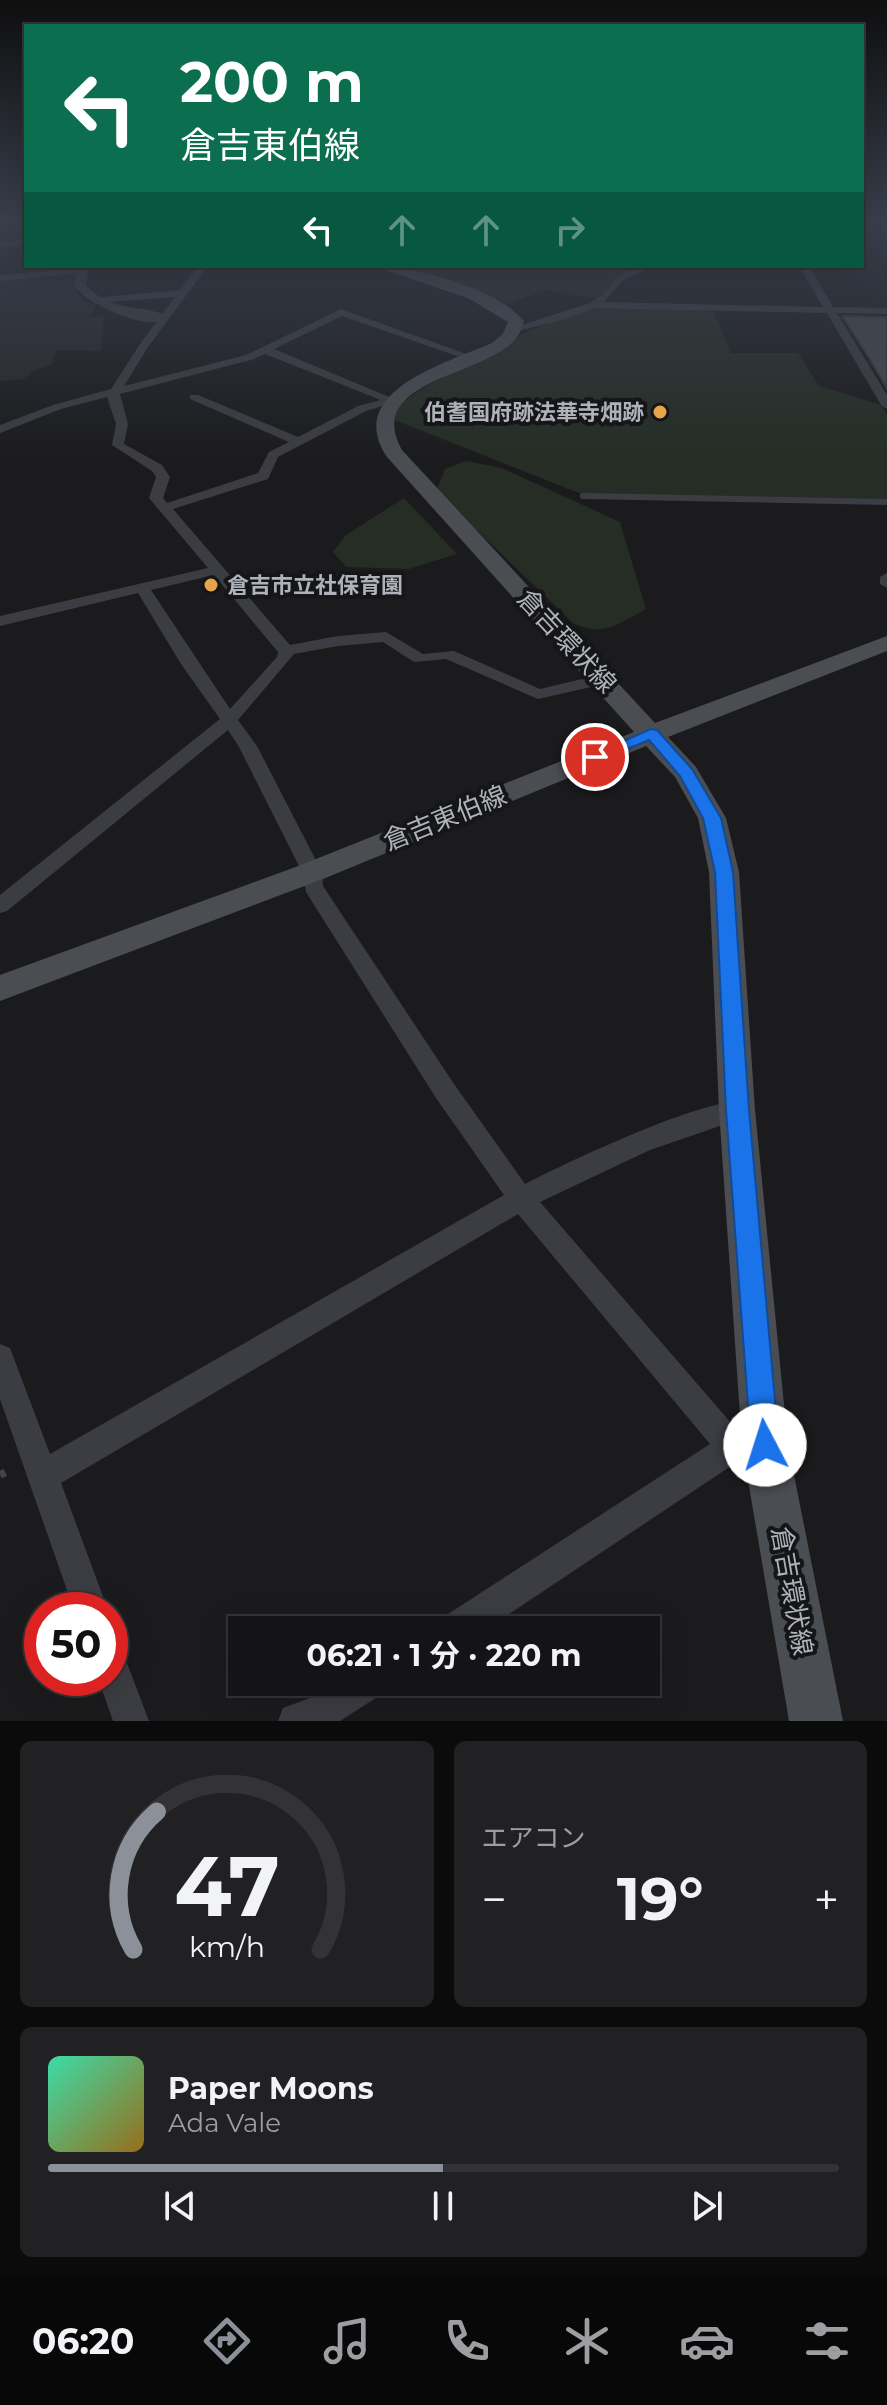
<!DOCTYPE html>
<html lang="ja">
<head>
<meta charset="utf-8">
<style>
  :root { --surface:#141416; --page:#212123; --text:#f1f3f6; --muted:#9d9ea1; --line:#333335; --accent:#8c9099 }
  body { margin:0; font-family:Montserrat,"Noto Sans JP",sans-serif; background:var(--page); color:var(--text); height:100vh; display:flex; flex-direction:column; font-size:30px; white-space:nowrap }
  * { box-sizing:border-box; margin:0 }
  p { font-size:26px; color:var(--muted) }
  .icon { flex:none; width:44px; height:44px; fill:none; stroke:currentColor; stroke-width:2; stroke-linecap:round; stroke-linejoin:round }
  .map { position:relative; height:1721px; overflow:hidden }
  .side { display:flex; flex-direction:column; gap:20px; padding:20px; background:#0b0b0c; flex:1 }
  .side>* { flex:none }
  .banner { position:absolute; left:24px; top:24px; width:840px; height:244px; border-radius:0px; box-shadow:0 8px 32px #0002,0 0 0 2px var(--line); background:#0b6e4f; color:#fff; overflow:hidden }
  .speed { position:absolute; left:24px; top:1592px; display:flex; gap:16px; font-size:40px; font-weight:700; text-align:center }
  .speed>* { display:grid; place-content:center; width:104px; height:104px; border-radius:50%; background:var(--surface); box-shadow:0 8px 32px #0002,0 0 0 2px var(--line); line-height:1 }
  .speed .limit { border:12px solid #d22; background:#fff; color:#111 }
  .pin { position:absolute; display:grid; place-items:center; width:68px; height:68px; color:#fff; margin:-34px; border:4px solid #fff; border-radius:50%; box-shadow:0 2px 8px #0007 }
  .me { position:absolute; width:88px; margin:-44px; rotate:355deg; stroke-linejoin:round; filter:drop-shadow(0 0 6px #0008) }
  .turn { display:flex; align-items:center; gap:28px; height:168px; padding:0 24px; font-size:36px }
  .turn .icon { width:104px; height:104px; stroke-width:2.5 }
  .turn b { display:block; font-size:56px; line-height:68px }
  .lanes { display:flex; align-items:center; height:76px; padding:0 24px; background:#0003; justify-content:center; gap:40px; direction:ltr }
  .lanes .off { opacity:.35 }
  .big { font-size:60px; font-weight:700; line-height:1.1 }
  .side .card { flex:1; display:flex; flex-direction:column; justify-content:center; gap:12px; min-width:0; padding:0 28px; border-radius:12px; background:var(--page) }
  .side .dial { align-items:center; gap:0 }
  .dial svg { height:208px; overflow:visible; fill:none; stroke:var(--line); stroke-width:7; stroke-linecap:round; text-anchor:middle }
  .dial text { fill:var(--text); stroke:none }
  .song { display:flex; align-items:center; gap:24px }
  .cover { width:96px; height:96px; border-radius:12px; background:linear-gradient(135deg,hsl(160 70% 55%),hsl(40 70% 35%)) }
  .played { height:8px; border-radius:4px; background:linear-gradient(90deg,var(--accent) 50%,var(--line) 50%) }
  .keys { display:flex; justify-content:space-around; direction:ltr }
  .heat { display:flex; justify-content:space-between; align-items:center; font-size:44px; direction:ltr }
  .side .tiles { flex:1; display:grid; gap:20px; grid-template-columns:1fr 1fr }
  .card:last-child { grid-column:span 2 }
  .trip { position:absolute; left:228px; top:1616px; width:432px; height:80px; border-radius:0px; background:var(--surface); box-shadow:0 8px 32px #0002,0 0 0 2px var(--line); font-weight:700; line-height:80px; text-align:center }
  .tab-bar { display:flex; height:128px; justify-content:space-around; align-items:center; background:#080809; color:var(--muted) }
  .tab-bar .icon { width:56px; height:56px }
  .tab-bar .on { color:var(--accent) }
  .tab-bar b { font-size:36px; color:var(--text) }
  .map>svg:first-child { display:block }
  .built { fill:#27272a }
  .green { fill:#252d25 }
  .building { fill:#48494d; stroke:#353539; stroke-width:2 }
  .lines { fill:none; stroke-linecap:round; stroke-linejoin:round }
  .path { stroke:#424449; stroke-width:8; stroke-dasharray:6 9; stroke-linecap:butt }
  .service { stroke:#3c3d42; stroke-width:6 }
  .minor { fill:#3c3d42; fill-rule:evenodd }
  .tertiary { fill:#3c3d42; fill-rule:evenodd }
  .secondary { fill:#4a4d52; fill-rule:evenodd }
  .route { fill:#1a73e8; stroke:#114b97; stroke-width:2 }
  .poi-dot { fill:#e8a448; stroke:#161618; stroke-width:3 }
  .labels { text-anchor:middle; stroke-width:8; stroke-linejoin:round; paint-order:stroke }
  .far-poi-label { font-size:22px; font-weight:bold; fill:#aeb3bb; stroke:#161618; text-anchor:end }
  .street-label { font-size:26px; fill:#aeb3bb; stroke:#161618 }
</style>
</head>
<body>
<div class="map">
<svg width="887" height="1721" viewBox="0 0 887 1721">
  <rect width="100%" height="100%" fill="#1b1b1d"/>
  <!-- built -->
  <path class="built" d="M 76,271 L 74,285 L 77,293 L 86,302 L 97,305 L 90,317 L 104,316 L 101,351 L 56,350 L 52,365 L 35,370 L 25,379 L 0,381 L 0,279 Z"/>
  <!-- green -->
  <path class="green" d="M 389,266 L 646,266 L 618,278 L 599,299 L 545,290 L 550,287 L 509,304 Z
    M 590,307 L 712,309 L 731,353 L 798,353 L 819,386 L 881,405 L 887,415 L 887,500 L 584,495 L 392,419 L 398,405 L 430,384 L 505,346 L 524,333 Z
    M 466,461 L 502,468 L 620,522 L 646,609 C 619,623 604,638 573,623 L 436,491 L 445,469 Z
    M 404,498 L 457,554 L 409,569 L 346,567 L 333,552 L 346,535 Z"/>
  <!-- building -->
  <path class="building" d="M 842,316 L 887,317 L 887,389 L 869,358 Z"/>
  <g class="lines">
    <!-- path -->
    <path class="path" d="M 0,1475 L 13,1468"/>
    <!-- service -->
    <path class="service" d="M 583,496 L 887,502"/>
    <!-- minor -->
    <path class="minor" d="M 26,239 L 26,245 L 0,248 L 0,242 Z
      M 198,266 L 208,266 L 148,347 L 124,386 L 246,355 L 341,309 L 472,356 L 463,358 L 342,316 L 274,349 L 399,401 L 366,411 L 278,457 L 268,479 L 173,509 L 290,645 L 338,636 L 386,632 L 423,654 L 454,651 L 540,689 L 603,674 L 611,679 L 609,683 L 538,699 L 446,659 L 414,662 L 383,642 L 338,646 L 294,654 L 238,720 L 257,746 L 322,872 L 323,886 L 454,1084 L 525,1184 C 561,1165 714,1092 746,1103 L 749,1110 L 746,1117 L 650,1150 L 540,1202 L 738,1431 L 754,1435 L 758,1446 L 754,1457 L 737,1462 L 485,1630 L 437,1630 L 442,1618 L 710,1444 L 518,1214 L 61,1483 L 108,1610 L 74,1610 L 0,1399 L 0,1344 L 10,1348 L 50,1454 L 504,1195 L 436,1098 L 306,892 L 302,872 L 239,747 L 228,730 L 7,911 L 0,913 L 0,895 L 220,719 L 181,664 L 138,593 L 0,626 L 0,616 L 208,568 L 149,498 L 156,477 L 152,471 L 112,445 L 116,424 L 107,397 L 61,409 L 0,433 L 0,425 L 53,405 L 111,389 L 140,344 L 175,297 L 94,303 L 91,298 L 180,290 ZM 265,354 L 381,400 L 358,406 L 298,437 L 198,395 L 190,395 L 190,399 L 289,442 L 269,452 L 258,473 L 167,503 L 163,498 L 170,477 L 162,465 L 124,444 L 128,424 L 120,394 L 254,359 ZM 214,575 L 278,652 L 277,657 L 230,709 L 151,590 Z
      M 641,266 L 654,266 L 623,280 L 604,302 L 823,307 L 799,266 L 809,266 L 833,307 L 887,308 L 887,314 L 837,313 L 887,395 L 887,409 L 881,405 L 827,313 L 594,308 L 566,319 L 514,332 L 509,329 L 590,303 L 604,294 L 617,276 Z
      M 84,268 L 81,273 L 0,281 L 0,275 Z
      M 887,573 L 887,588 L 880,584 L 880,577 Z
      M 110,1645 L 122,1650 L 149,1721 L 113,1721 L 98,1678 L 110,1678 Z
      M 338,1682 L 387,1682 L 382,1694 L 340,1721 L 278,1721 L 283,1708 L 318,1695 Z"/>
    <!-- tertiary -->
    <path class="tertiary" d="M 77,266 L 89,266 L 86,285 C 114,316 147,302 170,318 C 149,333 89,305 74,286 Z"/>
    <!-- secondary -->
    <path class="secondary" d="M 373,266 C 414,266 497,288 524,321 C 522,327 520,334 516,338 C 488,376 362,379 402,450 L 655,723 L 887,636 L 887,651 L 668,737 L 696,767 L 726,818 L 739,872 L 755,1110 L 788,1445 L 843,1721 L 789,1721 L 742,1445 L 719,1110 L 709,872 L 698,818 L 675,777 L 646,746 L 323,879 L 0,1001 L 0,975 L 301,865 L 634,732 L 387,457 C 343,391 447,363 492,343 L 503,334 L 508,322 L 468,298 Z"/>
  </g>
  <!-- sky -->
  <linearGradient id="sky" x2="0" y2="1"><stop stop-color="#0f0f10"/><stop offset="0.48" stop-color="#393f4c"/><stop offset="1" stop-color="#393f4c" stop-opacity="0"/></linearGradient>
  <rect width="887" height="461" fill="url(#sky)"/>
  <!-- route -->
  <path class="route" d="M 651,729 L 657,730 L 692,769 L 721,818 L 733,872 L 749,1110 L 779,1445 L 775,1454 L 765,1459 L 755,1454 L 751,1445 L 726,1110 L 715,872 L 703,818 L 680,776 L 649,740 L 601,760 L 589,760 L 587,757 Z"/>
  <!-- markers -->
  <g class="poi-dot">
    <circle cx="660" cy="412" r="8"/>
    <circle cx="211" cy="585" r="8"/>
  </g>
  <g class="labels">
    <!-- far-poi labels -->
    <g class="far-poi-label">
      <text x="644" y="420">伯耆国府跡法華寺畑跡</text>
      <text x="227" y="593" text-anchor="start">倉吉市立社保育園</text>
    </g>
    <!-- street labels -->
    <g class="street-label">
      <text transform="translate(567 641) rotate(47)" y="9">倉吉環状線</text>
      <text transform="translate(445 818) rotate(-22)" y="9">倉吉東伯線</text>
      <text transform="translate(792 1591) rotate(80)" y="9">倉吉環状線</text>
    </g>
  </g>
</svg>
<div class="speed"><div class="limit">50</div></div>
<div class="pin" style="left:595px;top:757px;background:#d93025"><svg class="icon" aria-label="arrive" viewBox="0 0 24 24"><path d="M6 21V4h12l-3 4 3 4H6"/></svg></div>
<svg class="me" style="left:765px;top:1445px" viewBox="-20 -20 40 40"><circle r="19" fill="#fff"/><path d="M0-13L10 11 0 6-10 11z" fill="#1a73e8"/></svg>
<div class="trip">06:21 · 1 分 · 220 m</div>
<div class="banner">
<div class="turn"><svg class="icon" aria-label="left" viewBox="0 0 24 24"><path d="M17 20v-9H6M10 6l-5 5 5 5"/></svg><div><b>200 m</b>倉吉東伯線</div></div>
<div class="lanes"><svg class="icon" aria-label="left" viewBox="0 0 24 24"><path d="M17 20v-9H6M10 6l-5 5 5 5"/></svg><svg class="icon off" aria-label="ahead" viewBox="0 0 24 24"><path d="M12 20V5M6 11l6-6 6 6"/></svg><svg class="icon off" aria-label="ahead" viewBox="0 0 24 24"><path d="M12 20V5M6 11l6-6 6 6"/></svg><svg class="icon off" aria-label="right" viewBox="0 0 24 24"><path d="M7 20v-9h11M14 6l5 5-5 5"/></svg></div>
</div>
</div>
<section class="side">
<div class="tiles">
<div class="card dial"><svg viewBox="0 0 100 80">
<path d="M14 69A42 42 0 1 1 86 69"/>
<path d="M14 69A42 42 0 0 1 23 16" stroke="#8c9099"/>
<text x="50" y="56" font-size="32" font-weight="700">47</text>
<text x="50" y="72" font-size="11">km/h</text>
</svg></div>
<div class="card"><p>エアコン</p>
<div class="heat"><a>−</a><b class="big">19°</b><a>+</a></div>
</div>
<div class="card">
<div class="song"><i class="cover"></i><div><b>Paper Moons</b><p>Ada Vale</p></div></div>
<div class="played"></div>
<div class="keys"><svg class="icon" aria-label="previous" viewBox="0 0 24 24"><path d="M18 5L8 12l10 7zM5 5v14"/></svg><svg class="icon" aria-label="pause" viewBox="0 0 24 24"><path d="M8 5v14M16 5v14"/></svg><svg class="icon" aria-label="next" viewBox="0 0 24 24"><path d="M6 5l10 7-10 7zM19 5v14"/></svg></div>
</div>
</div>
</section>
<nav class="tab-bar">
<b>06:20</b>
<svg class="icon on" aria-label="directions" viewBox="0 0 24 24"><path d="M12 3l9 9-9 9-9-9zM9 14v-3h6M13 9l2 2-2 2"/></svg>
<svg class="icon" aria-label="music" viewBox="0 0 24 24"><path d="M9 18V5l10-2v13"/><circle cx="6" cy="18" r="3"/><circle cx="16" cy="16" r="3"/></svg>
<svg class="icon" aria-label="phone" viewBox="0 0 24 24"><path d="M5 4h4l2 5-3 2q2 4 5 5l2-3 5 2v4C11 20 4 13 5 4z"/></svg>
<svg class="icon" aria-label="climate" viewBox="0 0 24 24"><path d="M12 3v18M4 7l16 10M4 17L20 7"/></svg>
<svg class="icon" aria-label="car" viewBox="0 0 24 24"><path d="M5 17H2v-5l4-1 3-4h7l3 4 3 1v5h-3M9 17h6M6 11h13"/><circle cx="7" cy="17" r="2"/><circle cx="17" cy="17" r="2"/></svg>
<svg class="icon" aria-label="filters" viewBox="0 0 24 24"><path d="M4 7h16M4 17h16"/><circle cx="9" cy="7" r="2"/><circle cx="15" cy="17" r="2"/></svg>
</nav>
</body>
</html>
